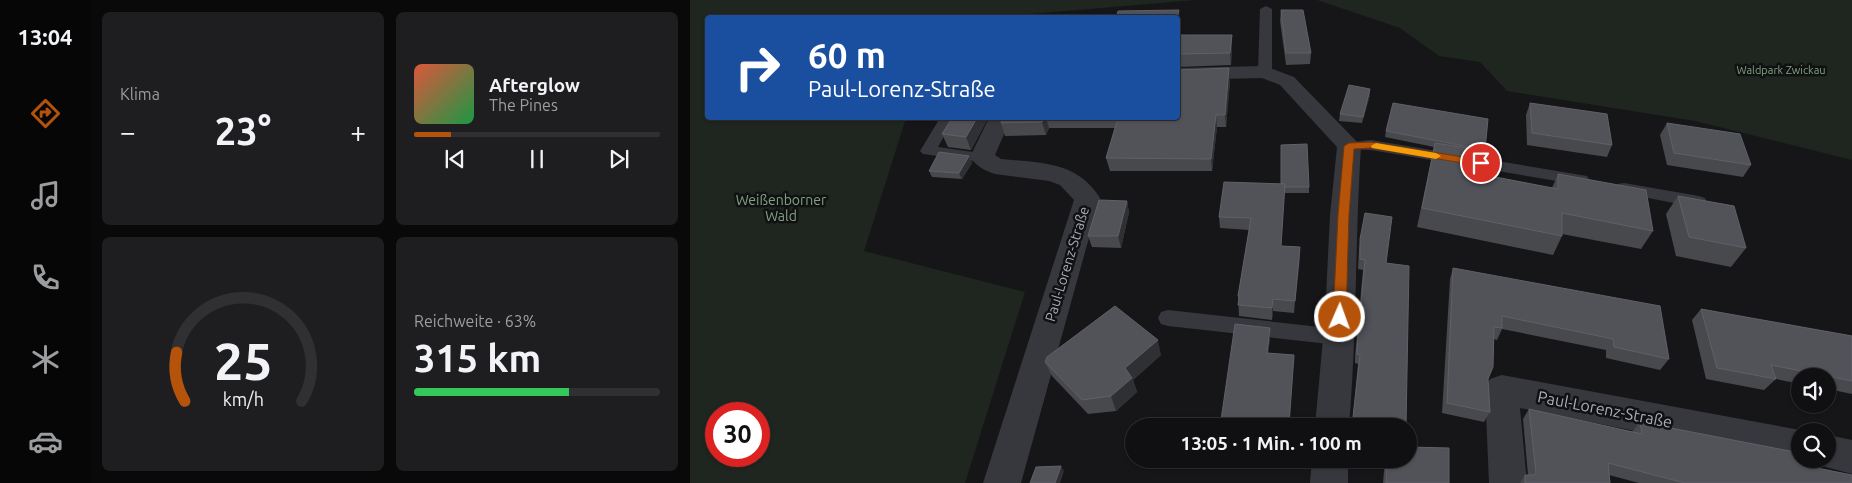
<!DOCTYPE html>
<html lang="de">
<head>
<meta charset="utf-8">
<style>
  :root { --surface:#101012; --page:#1e1e20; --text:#f1f3f6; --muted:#9c9d9f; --line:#303032; --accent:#b45309 }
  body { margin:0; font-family:Ubuntu,sans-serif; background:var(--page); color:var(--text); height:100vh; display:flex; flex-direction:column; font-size:19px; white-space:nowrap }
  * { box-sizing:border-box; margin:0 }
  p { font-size:16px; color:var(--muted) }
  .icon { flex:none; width:28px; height:28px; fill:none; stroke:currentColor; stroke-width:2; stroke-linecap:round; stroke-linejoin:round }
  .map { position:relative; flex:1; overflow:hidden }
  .details { display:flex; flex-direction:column; gap:12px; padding:12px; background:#09090a; width:600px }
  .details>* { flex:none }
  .banner { position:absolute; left:15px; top:15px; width:475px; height:105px; border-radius:5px; box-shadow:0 1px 4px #0004,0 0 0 1px var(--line); background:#1a4fa0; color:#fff; overflow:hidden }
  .tools { position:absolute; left:1101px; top:368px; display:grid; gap:10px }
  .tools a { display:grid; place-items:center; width:45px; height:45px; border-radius:50%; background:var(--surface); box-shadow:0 1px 4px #0004,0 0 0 1px var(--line); font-size:25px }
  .speed { position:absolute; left:15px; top:402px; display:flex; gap:10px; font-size:25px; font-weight:700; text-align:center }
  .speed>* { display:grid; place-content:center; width:65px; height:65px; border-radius:50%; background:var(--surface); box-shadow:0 1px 4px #0004,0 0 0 1px var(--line); line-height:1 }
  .speed .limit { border:8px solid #d22; background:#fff; color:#111 }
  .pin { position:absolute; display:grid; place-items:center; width:42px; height:42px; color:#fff; margin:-21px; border:2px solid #fff; border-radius:50%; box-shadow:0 1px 5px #0007 }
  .me { position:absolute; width:55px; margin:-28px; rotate:2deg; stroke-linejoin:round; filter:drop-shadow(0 0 4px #0008) }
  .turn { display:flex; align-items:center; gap:18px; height:105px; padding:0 20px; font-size:22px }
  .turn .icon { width:65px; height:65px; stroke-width:2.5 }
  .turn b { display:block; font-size:35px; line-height:42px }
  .big { font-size:38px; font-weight:700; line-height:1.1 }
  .details .widget { flex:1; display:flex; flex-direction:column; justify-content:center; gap:8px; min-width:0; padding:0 18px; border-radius:8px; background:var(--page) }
  .details .dial { align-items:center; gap:0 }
  .dial svg { height:130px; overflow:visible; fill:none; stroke:var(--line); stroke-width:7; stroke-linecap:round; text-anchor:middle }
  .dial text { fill:var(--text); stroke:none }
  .song { display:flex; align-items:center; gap:15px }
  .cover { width:60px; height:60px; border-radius:8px; background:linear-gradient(135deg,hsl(10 70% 55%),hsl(140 70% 35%)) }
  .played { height:5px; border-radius:2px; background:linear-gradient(90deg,var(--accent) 15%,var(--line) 15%) }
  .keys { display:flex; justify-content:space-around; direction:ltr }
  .heat { display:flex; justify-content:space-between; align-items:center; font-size:28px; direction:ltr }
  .charge { height:8px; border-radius:4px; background:linear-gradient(90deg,#34c759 63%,var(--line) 0) }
  .details .tiles { flex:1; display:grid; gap:12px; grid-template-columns:repeat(2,1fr) }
  .trip { position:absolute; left:435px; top:418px; width:292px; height:50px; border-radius:25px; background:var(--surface); box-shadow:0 1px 4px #0004,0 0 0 1px var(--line); font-weight:700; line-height:50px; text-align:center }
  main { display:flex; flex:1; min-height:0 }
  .tabs { display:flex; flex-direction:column; width:90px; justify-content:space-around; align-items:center; background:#060607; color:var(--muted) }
  .tabs .icon { width:35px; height:35px }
  .tabs .current { color:var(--accent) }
  .tabs b { font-size:22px; color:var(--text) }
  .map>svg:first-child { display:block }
  .green { fill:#1e261f; fill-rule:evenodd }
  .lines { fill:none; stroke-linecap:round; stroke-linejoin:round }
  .service { fill:#37383d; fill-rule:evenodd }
  .minor { fill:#37383d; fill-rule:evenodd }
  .wall { fill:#47494d }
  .shaded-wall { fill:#2f3033 }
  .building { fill:#525359; stroke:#5f6168 }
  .route { fill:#b45309; stroke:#753606 }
  .slow { fill:#f59e0b }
  .labels { text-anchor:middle; stroke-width:5; stroke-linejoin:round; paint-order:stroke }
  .far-park-label { font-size:11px; fill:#7fa381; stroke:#111113 }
  .park-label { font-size:14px; fill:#7fa381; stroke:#111113 }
  .street-label { font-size:14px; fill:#a8adb8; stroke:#111113 }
  .near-street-label { font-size:16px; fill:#a8adb8; stroke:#111113 }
</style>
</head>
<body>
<main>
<nav class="tabs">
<b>13:04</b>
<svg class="icon current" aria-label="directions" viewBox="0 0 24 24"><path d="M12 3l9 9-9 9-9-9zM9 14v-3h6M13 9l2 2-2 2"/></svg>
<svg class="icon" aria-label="music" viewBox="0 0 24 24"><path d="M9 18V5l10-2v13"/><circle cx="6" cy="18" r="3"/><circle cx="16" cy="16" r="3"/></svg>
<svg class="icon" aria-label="phone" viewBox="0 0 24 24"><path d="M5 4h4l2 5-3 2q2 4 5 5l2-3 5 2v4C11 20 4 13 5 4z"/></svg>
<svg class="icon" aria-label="climate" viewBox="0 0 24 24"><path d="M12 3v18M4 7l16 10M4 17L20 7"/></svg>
<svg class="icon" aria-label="car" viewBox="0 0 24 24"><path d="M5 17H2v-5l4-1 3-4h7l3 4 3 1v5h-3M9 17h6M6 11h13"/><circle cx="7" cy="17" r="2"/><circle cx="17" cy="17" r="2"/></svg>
</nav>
<section class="details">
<div class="tiles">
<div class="widget"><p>Klima</p>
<div class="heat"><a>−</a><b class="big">23°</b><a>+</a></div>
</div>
<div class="widget">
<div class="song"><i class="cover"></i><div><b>Afterglow</b><p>The Pines</p></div></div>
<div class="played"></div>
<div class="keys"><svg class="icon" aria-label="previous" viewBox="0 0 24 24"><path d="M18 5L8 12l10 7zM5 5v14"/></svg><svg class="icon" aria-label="pause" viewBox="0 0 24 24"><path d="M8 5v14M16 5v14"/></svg><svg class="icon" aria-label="next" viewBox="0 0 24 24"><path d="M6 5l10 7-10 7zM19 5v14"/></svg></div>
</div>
<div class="widget dial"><svg viewBox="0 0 100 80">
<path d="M14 69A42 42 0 1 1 86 69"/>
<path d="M14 69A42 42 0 0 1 9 39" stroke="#b45309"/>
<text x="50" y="56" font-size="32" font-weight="700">25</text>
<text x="50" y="72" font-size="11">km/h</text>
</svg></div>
<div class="widget"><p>Reichweite · 63%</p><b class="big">315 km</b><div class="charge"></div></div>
</div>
</section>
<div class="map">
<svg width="1162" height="483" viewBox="0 0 1162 483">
  <rect width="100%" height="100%" fill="#161618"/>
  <!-- green -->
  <path class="green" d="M 0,0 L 505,0 L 294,18 L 18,18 L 18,118 L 216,118 L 174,251 L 335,292 L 275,483 L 0,483 ZM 26,414 L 69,414 L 69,456 L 26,456 Z
    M 627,0 L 1162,0 L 1162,160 L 1005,121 L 817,91 L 790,62 L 749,56 L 710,28 Z"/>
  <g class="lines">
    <!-- service -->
    <path class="service" d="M 576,6 L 582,9 L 582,72 L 575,76 L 568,72 L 570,9 Z
      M 250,118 L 264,118 L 248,147 L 297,154 L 300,157 L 297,160 L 292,162 L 233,154 L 230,151 Z
      M 681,140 L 897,176 L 899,180 L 897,184 L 891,185 L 681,150 L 654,149 L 651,146 L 654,143 Z
      M 934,183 L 1009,196 L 1015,198 L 1017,202 L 1015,206 L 1009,208 L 928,192 L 926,188 L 928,184 Z
      M 478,310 L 648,329 L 655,331 L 658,337 L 655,343 L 648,345 L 478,326 L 471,324 L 468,318 L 471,312 Z"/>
    <!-- minor -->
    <path class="minor" d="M 575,66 L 604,77 L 671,146 C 665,239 667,333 659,426 L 625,426 L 635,317 L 640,215 L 647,147 L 590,85 L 572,78 L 488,80 L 488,68 Z
      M 299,118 L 321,118 L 305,155 L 311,159 C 350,163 387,161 410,198 L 331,483 L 293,483 L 384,200 L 370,185 L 359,181 L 305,174 C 295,171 286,166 280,157 Z
      M 812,375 L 1110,430 L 1113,431 L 1110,431 L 1110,459 L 1123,459 L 1110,464 L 830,408 L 837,483 L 799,483 L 795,390 L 800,379 Z
      M 1138,435 L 1162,440 L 1162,474 L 1125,464 L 1123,459 L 1138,459 Z
      M 622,459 L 658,459 L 658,483 L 620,483 Z"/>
  </g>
  <!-- wall -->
  <path class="wall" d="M 591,10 L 621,53 L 620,64 L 596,65 L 590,21 Z
    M 488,35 L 542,35 L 542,47 L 541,65 L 488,67 Z
    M 540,81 L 536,127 L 527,127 L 522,171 L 420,171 L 416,158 L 425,128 L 359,128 L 356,135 L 315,136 L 311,123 L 313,118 L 488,118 Z
    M 680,95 L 672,123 L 649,121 L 650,114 Z
    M 840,103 L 922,145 L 917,157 L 837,145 L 836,115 Z
    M 262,118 L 298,118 L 281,150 L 258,147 L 252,134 Z
    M 977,123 L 1061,165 L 1053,177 L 977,165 L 970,135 Z
    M 696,131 L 795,150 L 795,175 L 862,188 L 868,174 L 963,231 L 951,249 L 872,234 L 872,236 L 863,255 L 727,227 L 744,147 L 695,137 Z
    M 279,156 L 282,163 L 272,179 L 242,177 L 239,171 Z
    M 591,183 L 619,187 L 619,193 L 594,193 L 591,246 L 610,247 L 604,313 L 583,311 L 582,320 L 549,316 L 548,296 L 559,230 L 530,228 L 529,217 Z
    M 988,196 L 1056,248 L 1041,267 L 986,256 L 976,214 Z
    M 437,201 L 439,212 L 431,248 L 402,247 L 398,236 Z
    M 675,213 L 696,263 L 716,426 L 662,426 L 668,364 L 665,363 L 665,357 L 673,270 L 668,269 L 669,249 Z
    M 763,268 L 979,359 L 970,370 L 916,358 L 916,350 L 812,329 L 807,340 L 804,339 L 798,379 L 800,412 L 794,422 L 752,413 L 760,279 Z
    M 1011,309 L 1162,336 L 1162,394 L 1138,389 L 1138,376 L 1110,376 L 1110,384 L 1086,379 L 1074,390 L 1016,379 L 1002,320 Z
    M 580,328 L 580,339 L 578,353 L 599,426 L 532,426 L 531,420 Z
    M 471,355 L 443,380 L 447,392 L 426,411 L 398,414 L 362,376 L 355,362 Z
    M 839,409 L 942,432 L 950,422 L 1117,466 L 1162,483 L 949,483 L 919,475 L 920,483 L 830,483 L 835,475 L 838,475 L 833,419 Z
    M 695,459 L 719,459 L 759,483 L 693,483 Z"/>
  <!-- shaded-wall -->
  <path class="shaded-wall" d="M 489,10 L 490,21 L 488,32 L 488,18 L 487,18 Z
    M 542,35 L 542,47 L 541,65 L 540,53 Z
    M 539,68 L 540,81 L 536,127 L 535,115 Z
    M 680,89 L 680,95 L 672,123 L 673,117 Z
    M 526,115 L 527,127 L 522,171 L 521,159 Z
    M 287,118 L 298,118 L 281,150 L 276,137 Z
    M 354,118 L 356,118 L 359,128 L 356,135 L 352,122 Z
    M 279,156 L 282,163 L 272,179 L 269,173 Z
    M 437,201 L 439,212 L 431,248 L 428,236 Z
    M 610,247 L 610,259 L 604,313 L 605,301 Z
    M 583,299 L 583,311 L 582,320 L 582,308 Z
    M 580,328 L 580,339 L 577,364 L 577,353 Z
    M 468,340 L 471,355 L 443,380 L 447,392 L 426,411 L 421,396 L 435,368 Z
    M 371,466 L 374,471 L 370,483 L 365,483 Z"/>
  <!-- building -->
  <path class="building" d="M 489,10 L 487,18 L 426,18 L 428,11 Z
    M 591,10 L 613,10 L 621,53 L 596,53 Z
    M 488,35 L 542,35 L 540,53 L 488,54 Z
    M 539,68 L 535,115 L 526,115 L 521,159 L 416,158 L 428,118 L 488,118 L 488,70 Z
    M 659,85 L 680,89 L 673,117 L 650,114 Z
    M 703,103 L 798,119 L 795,150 L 696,131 Z
    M 840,103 L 917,114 L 922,145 L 842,133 Z
    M 262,118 L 287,118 L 276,137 L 252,134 Z
    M 313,118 L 354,118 L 352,122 L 311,123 Z
    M 977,123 L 1050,134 L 1061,165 L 984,153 Z
    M 745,143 L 797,151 L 795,175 L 868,189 L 868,174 L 956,190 L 963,231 L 872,213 L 872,236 L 732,208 Z
    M 617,144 L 619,187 L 594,187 L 595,184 L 591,183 L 591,145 Z
    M 249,152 L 279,156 L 269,173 L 239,171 Z
    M 534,182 L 595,184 L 591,246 L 610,247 L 605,301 L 583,299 L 582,308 L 548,305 L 549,297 L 548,296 L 561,218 L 529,217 Z
    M 988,196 L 1044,206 L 1056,248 L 999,237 Z
    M 409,200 L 437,201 L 428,236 L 398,236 Z
    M 675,213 L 702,217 L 696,263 L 719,266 L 716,426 L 662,426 L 670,355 L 667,354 L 667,348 L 675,260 L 670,259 L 670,239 Z
    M 763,268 L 970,306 L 979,359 L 924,347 L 923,339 L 812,316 L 812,328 L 804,327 L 803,367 L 798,379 L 800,412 L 757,403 Z
    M 425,306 L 468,340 L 435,368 L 442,378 L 421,396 L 392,400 L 355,362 L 357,357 Z
    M 1011,309 L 1162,336 L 1162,381 L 1081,365 L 1086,379 L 1027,368 Z
    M 545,324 L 580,328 L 577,353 L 604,355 L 599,425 L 531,420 Z
    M 839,409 L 952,434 L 950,422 L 1110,453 L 1110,459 L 1115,459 L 1117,466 L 1162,475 L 1162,483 L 995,483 L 918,463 L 920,483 L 835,483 L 835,475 L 844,475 L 846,473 Z
    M 719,447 L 759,448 L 759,483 L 696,483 L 697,459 L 719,459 Z
    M 371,466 L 365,483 L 340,483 L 346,467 Z"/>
  <!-- route -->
  <path class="route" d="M 681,142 L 791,160 L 796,163 L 791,166 L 681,148 L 664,149 L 659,215 L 656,317 L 654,321 L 650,322 L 645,321 L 643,317 L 648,215 L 654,146 L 659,143 Z"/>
  <!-- slow -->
  <path class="slow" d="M 686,143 L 746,153 L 751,156 L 746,159 L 682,148 L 681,146 Z"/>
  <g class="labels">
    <!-- far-park labels -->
    <g class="far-park-label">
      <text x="1091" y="74">Waldpark Zwickau</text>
    </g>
    <!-- park labels -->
    <g class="park-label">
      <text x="91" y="205">Weißenborner<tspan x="91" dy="16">Wald</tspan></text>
    </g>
    <!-- street labels -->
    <g class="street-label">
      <text transform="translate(377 264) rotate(-73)" y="5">Paul-Lorenz-Straße</text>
    </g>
    <!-- near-street labels -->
    <g class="near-street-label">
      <text transform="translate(915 409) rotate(11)" y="6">Paul-Lorenz-Straße</text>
    </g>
  </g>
</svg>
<div class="tools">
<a><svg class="icon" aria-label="sound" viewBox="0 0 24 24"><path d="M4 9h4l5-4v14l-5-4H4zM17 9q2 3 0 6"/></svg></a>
<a><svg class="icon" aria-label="search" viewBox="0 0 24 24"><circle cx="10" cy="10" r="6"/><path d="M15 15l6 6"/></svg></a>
</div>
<div class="speed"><div class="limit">30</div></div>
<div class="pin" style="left:791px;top:163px;background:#d93025"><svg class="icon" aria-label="arrive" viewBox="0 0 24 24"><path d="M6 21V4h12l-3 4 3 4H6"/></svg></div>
<svg class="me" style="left:650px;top:317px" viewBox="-20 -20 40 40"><circle r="17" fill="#b45309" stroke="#fff" stroke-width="3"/><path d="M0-11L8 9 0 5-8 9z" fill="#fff"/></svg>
<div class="trip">13:05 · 1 Min. · 100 m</div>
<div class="banner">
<div class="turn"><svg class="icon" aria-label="right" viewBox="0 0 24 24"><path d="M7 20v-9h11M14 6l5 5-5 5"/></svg><div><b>60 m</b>Paul-Lorenz-Straße</div></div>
</div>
</div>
</main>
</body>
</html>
